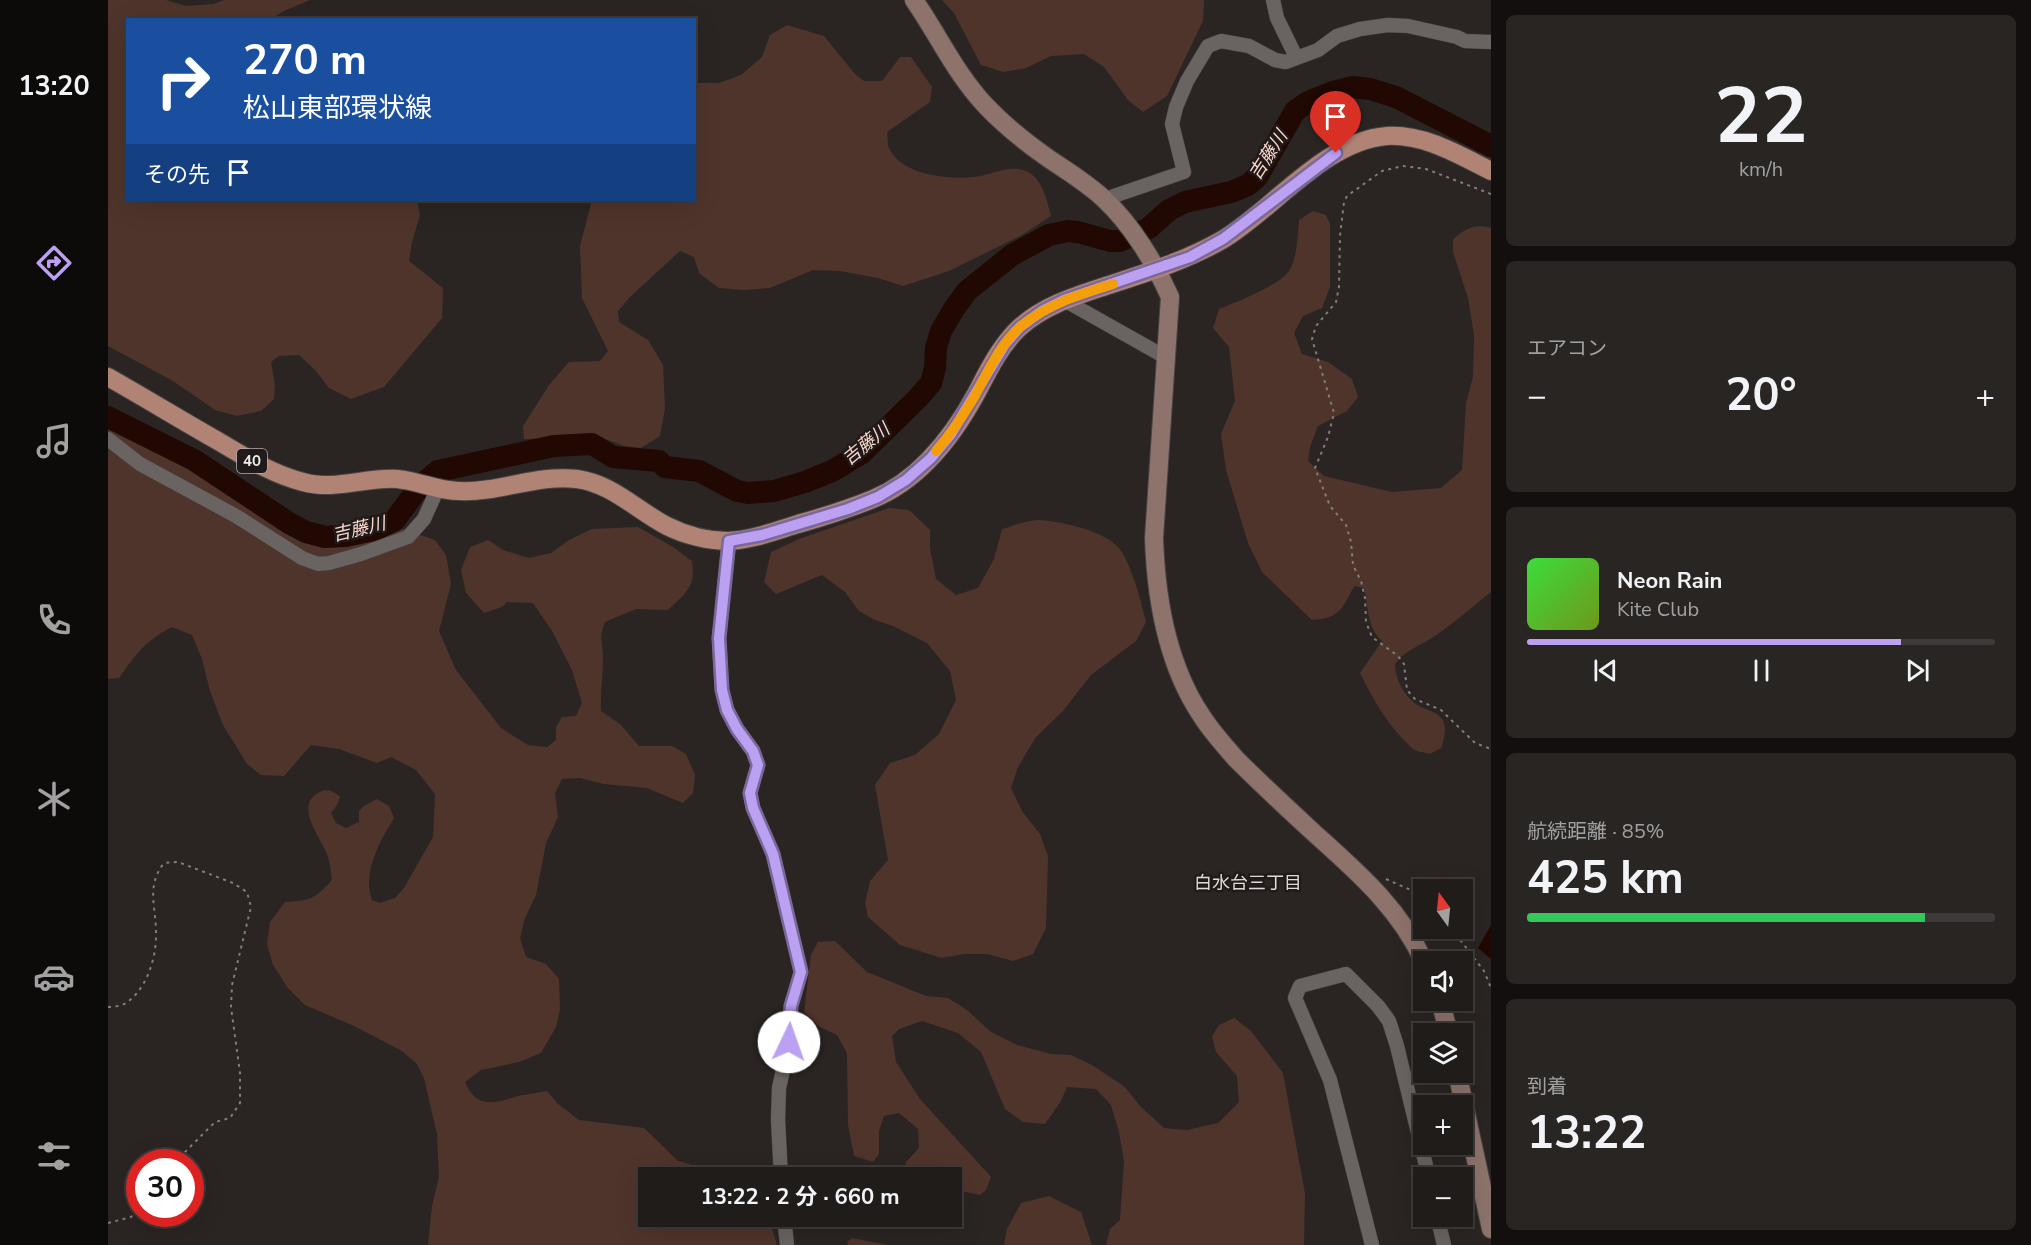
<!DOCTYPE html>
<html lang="ja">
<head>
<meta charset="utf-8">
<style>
  :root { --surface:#201c1a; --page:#282523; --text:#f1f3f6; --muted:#a2a1a2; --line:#3d3a39; --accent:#bca0f2 }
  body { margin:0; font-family:"Nunito Sans","Noto Sans JP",sans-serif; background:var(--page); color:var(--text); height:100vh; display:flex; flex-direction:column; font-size:22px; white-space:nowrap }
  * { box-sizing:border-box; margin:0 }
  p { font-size:20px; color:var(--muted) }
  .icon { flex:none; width:33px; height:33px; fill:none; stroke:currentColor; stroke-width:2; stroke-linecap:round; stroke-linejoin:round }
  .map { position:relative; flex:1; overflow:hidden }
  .drawer { display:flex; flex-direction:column; gap:15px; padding:15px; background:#120f0e; width:540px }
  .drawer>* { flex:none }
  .banner { position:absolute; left:18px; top:18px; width:570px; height:183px; border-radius:0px; box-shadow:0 6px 24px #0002,0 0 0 2px var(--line); background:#1a4fa0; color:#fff; overflow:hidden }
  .needle { width:39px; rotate:345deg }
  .tools { position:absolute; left:1305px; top:879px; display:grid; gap:12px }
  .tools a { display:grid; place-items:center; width:60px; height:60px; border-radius:0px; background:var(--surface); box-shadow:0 6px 24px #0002,0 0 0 2px var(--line); font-size:30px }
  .speed { position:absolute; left:18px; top:1149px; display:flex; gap:12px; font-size:30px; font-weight:700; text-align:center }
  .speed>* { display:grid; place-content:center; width:78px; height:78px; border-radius:50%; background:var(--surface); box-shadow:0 6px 24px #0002,0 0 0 2px var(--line); line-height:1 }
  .speed .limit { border:9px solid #d22; background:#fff; color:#111 }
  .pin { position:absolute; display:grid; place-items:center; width:51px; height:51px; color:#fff; margin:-62px -26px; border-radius:50% 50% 50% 0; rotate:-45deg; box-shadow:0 0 6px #0007 }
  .pin .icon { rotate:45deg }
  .me { position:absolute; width:66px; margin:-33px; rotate:3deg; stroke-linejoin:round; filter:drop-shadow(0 0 4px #0008) }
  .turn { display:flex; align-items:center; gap:21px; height:126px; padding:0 18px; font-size:27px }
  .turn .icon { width:78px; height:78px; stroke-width:2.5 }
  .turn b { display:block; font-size:42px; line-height:51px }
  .then { display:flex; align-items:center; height:57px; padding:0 18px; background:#0003; gap:12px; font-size:22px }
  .big { font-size:45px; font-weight:700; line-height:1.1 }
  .drawer .widget { flex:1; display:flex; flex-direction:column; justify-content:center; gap:9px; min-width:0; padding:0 21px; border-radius:9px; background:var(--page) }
  .drawer .dial { align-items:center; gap:0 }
  .dial b { font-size:78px; line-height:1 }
  .song { display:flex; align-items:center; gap:18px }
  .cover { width:72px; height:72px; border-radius:9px; background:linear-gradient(135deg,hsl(120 70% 55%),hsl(80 70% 35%)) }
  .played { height:6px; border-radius:3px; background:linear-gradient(90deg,var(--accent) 80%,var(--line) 80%) }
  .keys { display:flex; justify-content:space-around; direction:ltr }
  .heat { display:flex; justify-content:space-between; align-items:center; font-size:33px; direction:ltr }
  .charge { height:9px; border-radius:4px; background:linear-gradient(90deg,#34c759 85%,var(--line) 0) }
  .trip { position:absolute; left:530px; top:1167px; width:324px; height:60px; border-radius:0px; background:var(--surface); box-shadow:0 6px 24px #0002,0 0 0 2px var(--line); font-weight:700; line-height:60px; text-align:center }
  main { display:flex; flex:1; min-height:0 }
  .dock { display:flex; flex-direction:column; width:108px; justify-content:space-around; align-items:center; background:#0d0b0a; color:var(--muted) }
  .dock .icon { width:42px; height:42px }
  .dock .active { color:var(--accent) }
  .dock b { font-size:27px; color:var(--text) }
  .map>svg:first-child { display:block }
  .green { fill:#4f342b }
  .water { fill:#210802 }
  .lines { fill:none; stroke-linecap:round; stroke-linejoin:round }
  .river { stroke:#210802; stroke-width:22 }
  .street-casing { stroke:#474443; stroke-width:15 }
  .secondary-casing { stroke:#474443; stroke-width:20 }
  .primary-casing { stroke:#474443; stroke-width:20 }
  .path { stroke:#817d7c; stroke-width:2; stroke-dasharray:3 4.5; stroke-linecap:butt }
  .street { stroke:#696361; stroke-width:14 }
  .secondary { stroke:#8d736b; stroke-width:18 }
  .primary { stroke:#b18374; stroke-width:18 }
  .route-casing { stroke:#7a689d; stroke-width:15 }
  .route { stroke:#bca0f2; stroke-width:10 }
  .slow { stroke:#f59e0b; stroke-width:10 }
  .labels { text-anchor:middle; stroke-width:5; stroke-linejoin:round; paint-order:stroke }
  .shield { fill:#201b1a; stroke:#b2aead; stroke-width:1.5 }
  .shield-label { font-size:15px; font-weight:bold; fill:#f0edec }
  .water-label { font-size:18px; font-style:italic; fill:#fed8cc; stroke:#201b1a }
  .neighbourhood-label { font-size:18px; fill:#dfd9d6; stroke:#201b1a }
</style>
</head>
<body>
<main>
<nav class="dock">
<b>13:20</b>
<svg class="icon active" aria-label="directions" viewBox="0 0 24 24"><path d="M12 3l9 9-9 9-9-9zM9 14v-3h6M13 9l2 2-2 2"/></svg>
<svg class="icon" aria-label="music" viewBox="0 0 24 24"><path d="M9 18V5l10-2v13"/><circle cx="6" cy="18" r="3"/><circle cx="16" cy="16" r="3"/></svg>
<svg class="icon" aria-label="phone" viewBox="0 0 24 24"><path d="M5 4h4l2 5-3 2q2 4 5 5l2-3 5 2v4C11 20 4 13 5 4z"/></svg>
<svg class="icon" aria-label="climate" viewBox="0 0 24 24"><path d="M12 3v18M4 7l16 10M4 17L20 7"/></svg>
<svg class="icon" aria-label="car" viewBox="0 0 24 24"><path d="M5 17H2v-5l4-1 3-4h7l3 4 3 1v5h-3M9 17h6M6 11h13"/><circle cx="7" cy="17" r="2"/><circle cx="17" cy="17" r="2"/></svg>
<svg class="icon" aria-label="filters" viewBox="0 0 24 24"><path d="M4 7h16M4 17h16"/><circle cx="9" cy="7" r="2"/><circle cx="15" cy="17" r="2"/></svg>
</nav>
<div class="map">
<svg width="1383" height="1245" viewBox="0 0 1383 1245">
  <rect width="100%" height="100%" fill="#2a2523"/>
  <!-- green -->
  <path class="green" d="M 0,0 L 58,0 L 78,6 L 105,4 L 117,0 L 202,0 L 176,11 L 163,19 L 20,20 L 20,200 L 309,200 L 312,215 L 304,242 L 301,261 L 335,288 L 334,318 L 276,387 L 243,399 L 221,388 L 208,371 L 191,355 L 171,356 L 163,362 L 167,385 L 166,399 L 153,411 L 129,416 L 107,410 L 65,381 L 0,346 Z
    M 834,0 L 1096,0 L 1095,21 L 1059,96 L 1035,112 L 1020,100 L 996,67 L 976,54 L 943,56 L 918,68 L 895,72 L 873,65 L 846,13 Z
    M 679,25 L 716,36 L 747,74 L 756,81 L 774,81 L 792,57 L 803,57 L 824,87 L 822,102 L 779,132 C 780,138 779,146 782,150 C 795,175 841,180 866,177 C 884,175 903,163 920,172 C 935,180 939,201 943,216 L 914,235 L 841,271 L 795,286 L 770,278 L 732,271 L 705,270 L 662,288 L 636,290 L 611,288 L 591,273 L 586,257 L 572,251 L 523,296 L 510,311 L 511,322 L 540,340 L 555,365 L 557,408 L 552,436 L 533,448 L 516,446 L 492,437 L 416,439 L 415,426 L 441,385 L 461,362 L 492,361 L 500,351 L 474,298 L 472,246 L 484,200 L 586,200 L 587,83 L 611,83 L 633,75 L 654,57 L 662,35 Z
    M 1205,211 L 1218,215 L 1222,224 L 1222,287 L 1214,308 L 1195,316 L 1186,333 L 1194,354 L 1220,362 L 1244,379 L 1250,397 L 1239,411 L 1210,426 L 1202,447 L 1200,461 L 1216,476 L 1284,492 L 1333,488 L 1354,470 L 1358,403 L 1365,377 L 1366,335 L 1360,298 L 1345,252 L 1345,240 C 1355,229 1368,223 1383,228 L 1383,592 C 1365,606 1348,621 1330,634 C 1315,645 1298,649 1287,664 C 1287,678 1296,696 1308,704 C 1313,708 1319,709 1325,712 C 1341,719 1338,734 1333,748 L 1322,754 C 1316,752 1308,752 1304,748 C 1281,728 1265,699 1252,673 L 1274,641 C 1258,626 1261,608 1256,588 L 1247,586 C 1242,592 1241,597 1237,603 C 1229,617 1218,619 1204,620 L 1154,572 L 1140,543 L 1118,470 L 1113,434 L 1127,401 L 1121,347 L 1105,328 L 1111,309 C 1127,303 1172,285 1181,271 C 1189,259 1190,234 1191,220 Z
    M 0,413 L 66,448 L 127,491 L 179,525 L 224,539 L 265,533 L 288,527 L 327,540 L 338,555 L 343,584 L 331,631 L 348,670 L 393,728 L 420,745 L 439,747 L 448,740 L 448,727 L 454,717 L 468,716 L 474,703 L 464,670 L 444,631 L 425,603 L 399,602 L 394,607 L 376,613 L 358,593 L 353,570 L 362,547 L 380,540 L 395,550 L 421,558 L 443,553 L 461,540 L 484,529 L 530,527 L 565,547 L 584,561 C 588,587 578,593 560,610 L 528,609 L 497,622 C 490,640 495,641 495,659 C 495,676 492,694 493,711 L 512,724 L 531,746 L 564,746 L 578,754 L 587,775 L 585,793 L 575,803 L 539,788 L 496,784 L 472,778 L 454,779 L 447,793 L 450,817 L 438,843 L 428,895 L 417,918 L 412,938 L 418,957 L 438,964 L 451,979 L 452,1010 L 448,1027 L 433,1053 L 411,1062 L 373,1070 L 357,1082 C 369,1110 387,1103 410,1096 C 420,1094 430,1093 439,1091 L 449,1103 L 471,1120 L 536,1128 L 570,1161 L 592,1167 L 622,1168 L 625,1177 L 540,1178 L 540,1216 L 646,1217 L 662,1221 L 669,1245 L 320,1245 L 324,1206 L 331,1177 L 329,1134 L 316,1078 L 309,1064 L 294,1051 L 246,1026 L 197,1005 L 180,988 L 165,965 L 159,944 L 162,922 L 177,902 C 203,900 206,900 224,880 C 223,873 222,864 220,857 C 214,838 184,805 212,792 C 220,788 226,792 232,797 L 229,805 L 223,813 L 228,823 L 238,828 L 251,822 L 251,811 L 256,806 L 269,799 L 281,806 L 286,818 C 272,841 254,873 264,900 L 272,903 L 287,898 L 296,888 L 325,837 L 327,794 L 308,770 L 283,757 L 269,763 L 231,749 L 203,745 L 176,776 L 153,775 L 139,764 L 115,725 L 102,691 L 94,659 L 84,635 L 64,627 C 37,641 28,654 11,678 L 0,679 Z
    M 781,508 L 801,510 L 822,530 L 822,548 L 828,579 L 848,595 L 870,588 L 886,559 L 894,529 C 905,526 919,520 930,520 C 953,521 1001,531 1014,552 C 1026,574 1032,598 1038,622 L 1028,641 L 983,675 L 955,711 L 928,737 L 910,767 L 903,788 L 914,811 L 932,834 L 940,856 L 938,928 L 925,954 L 905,961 L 879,954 L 856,954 L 834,958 L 792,945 L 760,917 L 757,903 L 762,881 L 780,860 L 767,785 L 782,763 L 807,755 L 831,734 L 848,700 L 842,671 L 819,643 L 785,626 L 767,620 L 751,611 L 737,592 L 714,575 L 668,594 L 656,582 L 663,552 L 691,539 Z
    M 727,941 L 759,972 L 818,996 L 840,998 L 859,1010 L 883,1032 L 909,1045 L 943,1054 L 963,1055 L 984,1065 L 1017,1087 L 1032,1106 L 1056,1128 L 1079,1130 L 1110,1123 L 1131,1102 L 1129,1076 L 1108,1052 L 1104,1036 L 1111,1025 L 1126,1018 L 1143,1031 L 1175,1073 L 1197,1194 L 1196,1245 L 998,1245 L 1002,1229 L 1012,1220 L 1016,1161 L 1011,1132 L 1003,1105 L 988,1089 L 959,1087 L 953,1101 L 937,1124 L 915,1122 L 897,1109 L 873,1052 L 850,1033 L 814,1021 L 791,1029 L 784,1036 L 788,1062 L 812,1099 L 883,1177 L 878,1190 L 872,1195 L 843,1189 L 843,1178 L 797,1177 L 798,1162 L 811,1148 L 810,1129 L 791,1113 L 776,1116 L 771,1131 L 771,1154 L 765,1162 L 746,1156 L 740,1125 L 739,1053 L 729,1035 L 710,1026 L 696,1012 L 703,955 L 710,942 Z
    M 941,1196 L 973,1212 L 984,1245 L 896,1245 L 899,1229 L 913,1203 Z
    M 744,1238 L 780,1245 L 740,1245 L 739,1242 Z"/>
  <!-- water -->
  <path class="water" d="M 1383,925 L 1383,959 L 1370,948 Z"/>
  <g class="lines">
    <!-- river -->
    <path class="river" d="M 0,417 L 86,460 L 181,523 L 198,532 L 217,537 L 238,536 L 266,530 L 286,521 L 312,486 L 330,471 L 446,446 L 484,444 L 505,457 L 551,461 L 557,467 L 591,471 L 629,491 L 640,493 L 666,491 L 697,482 L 724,471 L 754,453 L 810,398 L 823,383 L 827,368 L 828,348 L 833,331 L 846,309 L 859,291 L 904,255 L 941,235 L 960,231 L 970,232 L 1002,241 L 1012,241 L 1041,228 L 1061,210 L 1077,202 L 1123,192 L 1140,185 L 1149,177 L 1187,111 L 1200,102 L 1225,92 L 1245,87 L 1262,89 L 1288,97 L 1383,146"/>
    <!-- street casing -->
    <g class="street-casing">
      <path id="street" d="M 1165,0 L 1169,18 L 1188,57
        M 997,199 L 1076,172 L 1064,124 L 1068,107 L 1079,81 L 1100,46 L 1113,41 L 1141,46 L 1167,60 L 1178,62 L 1210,50 L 1229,36 L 1252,29 L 1280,25 L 1300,26 L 1349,37 L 1357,41 L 1383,42
        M 956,300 L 1059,358
        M 0,439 L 32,464 L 128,516 L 194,558 L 210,564 L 221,563 L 253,554 L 300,537 L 316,519 L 330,488
        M 621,541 L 611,638 L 614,690 L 619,710 L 629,729 L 645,751 L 650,765 L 642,793 L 645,808 L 665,854 L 693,972 L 683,1006 L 681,1043 L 671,1088 L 670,1119 L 673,1178
        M 676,1216 L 679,1245
        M 1329,1216 L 1336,1245
        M 1264,1245 L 1222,1080 L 1187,998 L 1192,986 L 1238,974 L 1270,1006 L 1281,1021 L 1289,1046 L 1321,1178"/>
    </g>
    <!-- secondary casing -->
    <g class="secondary-casing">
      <path id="secondary" d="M 806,0 C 831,36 847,73 878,106 C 895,124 916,141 937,156 C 957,170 978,182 996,199 C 1023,224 1047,263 1062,297 L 1046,538 C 1048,599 1059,664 1093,715 C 1103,731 1116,745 1128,759 C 1153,784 1179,808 1205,832 C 1248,871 1292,908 1316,962
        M 1332,1000 L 1341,1034
        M 1349,1072 L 1383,1229"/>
    </g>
    <!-- primary casing -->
    <g class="primary-casing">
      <path id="primary" d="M 0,377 C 37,398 73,420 110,441 C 137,457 164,474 195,482 C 226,491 258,477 289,479 C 311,481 330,491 351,491 C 391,493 429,474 469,479 C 505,484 528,510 559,526 C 577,535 600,541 620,541 C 644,540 667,531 690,524 C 715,517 740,509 765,499 C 811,480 845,436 868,394 C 880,371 892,346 911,328 C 937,304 971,295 1004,284 C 1041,272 1079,260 1114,240 C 1166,209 1216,141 1279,136 C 1317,134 1351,155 1383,171"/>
    </g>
    <!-- path -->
    <path class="path" d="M 1383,194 L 1318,169 L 1295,166 L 1274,171 L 1239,196 L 1236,202 L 1232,236 L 1231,287 L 1228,302 L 1208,326 L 1204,339 L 1226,413 L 1220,437 L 1207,468 L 1222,506 L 1238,525 L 1243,542 L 1245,565 L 1253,581 L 1257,598 L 1258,622 L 1264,637 L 1290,656 L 1296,664 L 1299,690 L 1307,699 L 1333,710 L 1367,743 L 1383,749
      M 1278,879 L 1316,896
      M 1343,928 L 1376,971 L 1383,988
      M 0,1007 C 6,1007 13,1006 18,1003 C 38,990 48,959 48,936 C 49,909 37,887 56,863 L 70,862 L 125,883 L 139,892 L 143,907 L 124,985 L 123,1007 L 132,1073 L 132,1103 L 122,1118 L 107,1122 L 67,1162
      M 0,1223 L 23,1217 L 32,1209"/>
    <!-- street -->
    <use href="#street" class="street"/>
    <!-- secondary -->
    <use href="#secondary" class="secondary"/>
    <!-- primary -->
    <use href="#primary" class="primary"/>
  </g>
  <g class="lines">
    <!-- route casing -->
    <g class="route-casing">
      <path id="route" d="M 681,1042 L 683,1006 L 693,972 L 665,854 L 645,808 L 642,793 L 650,765 L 645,751 L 629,729 L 619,710 L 614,690 L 611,638 L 621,541 L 654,535 L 740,509 L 770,497 L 798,480 L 823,458 L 843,434 L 897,344 L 912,327 L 934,311 L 956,300 L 1082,257 L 1115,239 L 1228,153"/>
    </g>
    <!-- route -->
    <use href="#route" class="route"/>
    <!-- slow -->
    <path class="slow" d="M 828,451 C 842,435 854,417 865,399 C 879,374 891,345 913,326 C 940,304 972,294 1005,284"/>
  </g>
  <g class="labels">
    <!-- shield labels -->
    <rect class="shield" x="129" y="449" width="30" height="24" rx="4.5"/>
    <g class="shield-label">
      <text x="144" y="466">40</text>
    </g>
    <!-- water labels -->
    <g class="water-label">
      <text transform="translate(1160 155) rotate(-57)" y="6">吉藤川</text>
      <text transform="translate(758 444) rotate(-39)" y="6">吉藤川</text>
      <text transform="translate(251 529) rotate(-13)" y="6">吉藤川</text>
    </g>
    <!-- neighbourhood labels -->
    <g class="neighbourhood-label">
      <text x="1140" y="889">白水台三丁目</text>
    </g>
  </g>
</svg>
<div class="tools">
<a><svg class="needle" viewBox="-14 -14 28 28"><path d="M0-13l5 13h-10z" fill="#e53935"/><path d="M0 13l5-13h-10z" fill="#a2a1a2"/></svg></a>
<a><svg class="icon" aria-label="sound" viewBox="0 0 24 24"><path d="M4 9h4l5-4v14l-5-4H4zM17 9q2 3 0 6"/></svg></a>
<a><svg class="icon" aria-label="layers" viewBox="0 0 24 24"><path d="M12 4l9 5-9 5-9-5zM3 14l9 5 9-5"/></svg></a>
<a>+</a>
<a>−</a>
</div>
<div class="speed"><div class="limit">30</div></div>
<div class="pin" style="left:1228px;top:153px;background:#d93025"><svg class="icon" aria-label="arrive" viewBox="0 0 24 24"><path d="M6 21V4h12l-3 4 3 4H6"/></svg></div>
<svg class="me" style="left:681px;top:1042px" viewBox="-20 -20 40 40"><circle r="19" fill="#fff"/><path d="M0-13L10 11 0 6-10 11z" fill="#bca0f2"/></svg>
<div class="trip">13:22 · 2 分 · 660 m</div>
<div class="banner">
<div class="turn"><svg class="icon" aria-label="right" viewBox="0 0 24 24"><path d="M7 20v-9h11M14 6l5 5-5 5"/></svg><div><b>270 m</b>松山東部環状線</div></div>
<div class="then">その先<svg class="icon" aria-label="arrive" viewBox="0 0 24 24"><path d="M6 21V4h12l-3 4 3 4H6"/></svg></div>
</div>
</div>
<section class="drawer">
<div class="widget dial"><b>22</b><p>km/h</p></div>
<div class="widget"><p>エアコン</p>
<div class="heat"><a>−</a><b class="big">20°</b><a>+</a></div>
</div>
<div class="widget">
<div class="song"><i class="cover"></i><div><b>Neon Rain</b><p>Kite Club</p></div></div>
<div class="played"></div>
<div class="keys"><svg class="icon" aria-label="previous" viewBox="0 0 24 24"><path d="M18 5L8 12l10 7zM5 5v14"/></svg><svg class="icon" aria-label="pause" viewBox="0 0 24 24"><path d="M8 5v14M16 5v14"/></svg><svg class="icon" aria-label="next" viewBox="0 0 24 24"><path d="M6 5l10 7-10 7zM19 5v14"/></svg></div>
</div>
<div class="widget"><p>航続距離 · 85%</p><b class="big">425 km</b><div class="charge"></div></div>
<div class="widget"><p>到着</p><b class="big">13:22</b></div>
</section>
</main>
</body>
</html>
